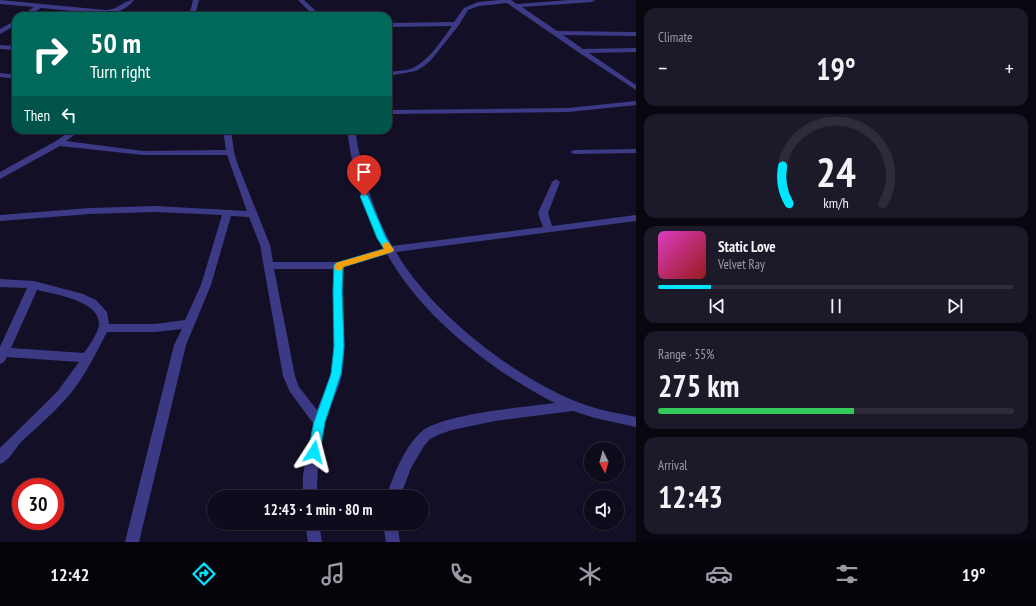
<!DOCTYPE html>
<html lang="en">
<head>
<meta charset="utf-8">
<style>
  :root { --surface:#0e0b1c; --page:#1c1929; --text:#f1f3f6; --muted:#9b9ba3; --line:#2e2b3b; --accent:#00e5ff }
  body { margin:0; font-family:"PT Sans Narrow",sans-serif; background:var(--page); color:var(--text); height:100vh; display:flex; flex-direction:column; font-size:15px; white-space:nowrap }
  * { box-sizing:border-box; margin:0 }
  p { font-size:13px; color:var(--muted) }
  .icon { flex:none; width:22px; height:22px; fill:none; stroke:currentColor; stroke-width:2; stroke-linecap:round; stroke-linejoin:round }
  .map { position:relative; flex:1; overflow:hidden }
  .side { display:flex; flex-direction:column; gap:8px; padding:8px; background:#08060f; width:400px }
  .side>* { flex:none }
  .guide { position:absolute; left:12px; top:12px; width:380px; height:122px; border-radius:12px; box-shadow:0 1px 3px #0004,0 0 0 1px var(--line); background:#00695c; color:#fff; overflow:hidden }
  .needle { width:26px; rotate:174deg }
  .fabs { position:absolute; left:584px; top:442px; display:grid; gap:8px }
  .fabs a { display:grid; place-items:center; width:40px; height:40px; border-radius:50%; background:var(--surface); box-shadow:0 1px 3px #0004,0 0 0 1px var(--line); font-size:20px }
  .speed { position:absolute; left:12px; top:478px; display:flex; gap:8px; font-size:20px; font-weight:700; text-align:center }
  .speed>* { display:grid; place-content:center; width:52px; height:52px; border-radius:50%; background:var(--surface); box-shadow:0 1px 3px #0004,0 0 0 1px var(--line); line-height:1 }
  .speed .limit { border:6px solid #d22; background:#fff; color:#111 }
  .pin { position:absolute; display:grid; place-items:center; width:34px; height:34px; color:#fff; margin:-41px -17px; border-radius:50% 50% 50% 0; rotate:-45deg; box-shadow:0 0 4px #0007 }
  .pin .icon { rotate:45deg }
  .me { position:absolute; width:44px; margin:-22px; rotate:9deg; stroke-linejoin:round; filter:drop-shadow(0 0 3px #0008) }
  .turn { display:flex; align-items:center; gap:14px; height:84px; padding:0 12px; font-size:18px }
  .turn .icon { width:52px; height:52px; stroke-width:2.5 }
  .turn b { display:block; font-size:28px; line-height:34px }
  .then { display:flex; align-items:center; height:38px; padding:0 12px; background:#0003; gap:8px; font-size:15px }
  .big { font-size:30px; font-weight:700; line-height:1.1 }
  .side .card { flex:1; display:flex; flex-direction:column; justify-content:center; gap:6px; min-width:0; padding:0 14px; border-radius:12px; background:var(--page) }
  .side .dial { align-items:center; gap:0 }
  .dial svg { height:104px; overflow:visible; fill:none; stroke:var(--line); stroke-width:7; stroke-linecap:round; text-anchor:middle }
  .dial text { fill:var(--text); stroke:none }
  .song { display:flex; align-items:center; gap:12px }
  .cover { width:48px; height:48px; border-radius:6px; background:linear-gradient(135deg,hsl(310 70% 55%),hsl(0 70% 35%)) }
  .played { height:4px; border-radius:2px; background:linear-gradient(90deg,var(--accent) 15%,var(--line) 15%) }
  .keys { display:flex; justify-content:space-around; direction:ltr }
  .heat { display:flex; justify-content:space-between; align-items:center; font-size:22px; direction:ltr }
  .charge { height:6px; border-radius:3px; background:linear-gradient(90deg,#34c759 55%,var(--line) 0) }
  .trip { position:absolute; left:207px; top:490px; width:222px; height:40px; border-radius:20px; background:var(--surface); box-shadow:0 1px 3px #0004,0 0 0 1px var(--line); font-weight:700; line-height:40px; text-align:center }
  .dock { display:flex; height:64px; justify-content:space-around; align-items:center; background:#06040b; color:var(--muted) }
  .dock .icon { width:28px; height:28px }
  .dock .current { color:var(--accent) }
  .dock b { font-size:18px; color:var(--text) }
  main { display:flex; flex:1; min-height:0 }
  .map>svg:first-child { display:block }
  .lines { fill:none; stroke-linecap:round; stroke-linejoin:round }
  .minor { fill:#3d3a85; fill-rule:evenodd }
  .route { fill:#00e5ff; stroke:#0095a6 }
  .slow { fill:#f59e0b }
</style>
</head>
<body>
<main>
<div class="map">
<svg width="636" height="542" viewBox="0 0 636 542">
  <rect width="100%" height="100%" fill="#130f26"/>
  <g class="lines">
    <!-- minor -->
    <path class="minor" d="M 0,0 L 105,10 C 119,10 123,0 134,0 C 126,10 117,13 105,14 L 41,8 L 28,16 L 21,16 L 34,7 L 0,4 Z
      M 193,0 L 199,0 L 195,16 L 189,16 Z
      M 298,0 L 304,0 L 321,16 L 314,16 Z
      M 500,0 L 511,0 L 517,4 L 570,0 L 595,0 L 592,2 L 522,7 L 557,31 L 636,32 L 636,36 L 563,35 L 583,49 L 636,48 L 636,52 L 589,53 L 636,85 L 636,90 L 578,52 L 507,3 L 479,6 L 468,10 L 459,25 L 431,60 L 424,66 L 416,71 L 388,76 L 388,72 C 396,71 406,71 413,68 C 429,60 442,40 452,26 L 388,27 L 388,23 L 454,22 L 464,8 L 478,2 Z
      M 16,20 L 16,25 L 0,34 L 0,29 Z
      M 0,45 L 16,46 L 16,50 L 0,49 Z
      M 0,73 L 16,75 L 16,79 L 0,77 Z
      M 636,101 L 636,105 L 568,112 L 388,114 L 388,110 L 568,108 Z
      M 72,130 L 81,130 L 66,141 L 143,151 L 226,150 L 223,130 L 231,130 L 234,152 L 238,165 L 270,245 L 273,262 L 339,262 L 384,248 C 363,209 353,174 347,130 L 355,130 C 362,172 372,209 392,246 L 543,227 L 538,213 L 552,182 L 556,179 L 560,182 L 548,213 L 552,226 L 636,215 L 636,221 L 396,252 C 431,313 515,378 580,403 C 598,410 617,413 636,417 L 636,427 L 595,418 L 573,411 L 495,421 L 452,430 L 440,434 L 430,439 L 424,446 L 411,468 L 400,497 L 386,497 C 394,475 403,449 421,432 C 441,414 526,407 555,403 C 492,371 422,317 387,254 L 344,267 C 341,302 348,341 342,374 C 339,390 330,405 326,421 C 319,444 317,473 317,497 L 303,497 L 303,475 L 313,423 L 290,392 L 283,376 L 260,245 L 249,217 L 231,216 L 211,285 L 186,345 L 139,542 L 125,542 L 174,345 L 182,329 L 155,332 L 107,332 C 96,353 86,374 71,393 C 56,411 38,426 21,442 C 15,449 9,461 0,464 L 0,448 L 57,392 L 79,362 L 7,357 L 4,362 L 0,364 L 0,347 L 27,288 L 0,287 L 0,279 L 34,281 L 83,294 L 96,300 L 107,312 L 109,324 L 155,324 L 185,320 L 201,285 L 222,215 L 155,212 L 90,214 L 0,221 L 0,215 L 90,208 L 155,206 L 247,211 L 227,155 L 143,155 L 60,146 L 0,179 L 0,172 L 56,141 ZM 274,269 L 334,269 C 331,302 338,345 330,376 C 327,387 321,399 317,410 L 299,387 L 295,376 ZM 37,290 C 54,294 107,302 98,329 C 95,337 89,346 84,353 L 11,348 Z
      M 154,130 L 191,130 L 187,132 L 145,135 L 141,133 L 145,131 Z
      M 636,149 L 636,153 L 574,154 L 570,152 L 574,150 Z
      M 305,523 L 319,523 L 322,542 L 308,542 Z
      M 383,523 L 397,523 L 400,542 L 386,542 Z"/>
  </g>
  <!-- route -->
  <path class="route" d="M 364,193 L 368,196 L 386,238 L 394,250 L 392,252 L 343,267 L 342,291 L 344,347 L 341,374 L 325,422 L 320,452 L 318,456 L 314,458 L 310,456 L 308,452 L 314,422 L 331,374 L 334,347 L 333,291 L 334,265 L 336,263 L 384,249 L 377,238 L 360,196 Z"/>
  <!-- slow -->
  <path class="slow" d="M 386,242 L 389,243 L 394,250 L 392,252 L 343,267 L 342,270 L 339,271 L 334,268 L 336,263 L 384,249 L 382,245 Z"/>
</svg>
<div class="fabs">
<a><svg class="needle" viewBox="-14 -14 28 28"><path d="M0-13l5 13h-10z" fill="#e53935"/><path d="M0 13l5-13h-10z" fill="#9b9ba3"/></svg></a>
<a><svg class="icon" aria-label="sound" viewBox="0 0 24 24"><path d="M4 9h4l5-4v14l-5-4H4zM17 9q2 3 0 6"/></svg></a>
</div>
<div class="speed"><div class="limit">30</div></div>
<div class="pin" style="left:364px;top:196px;background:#d93025"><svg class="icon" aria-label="arrive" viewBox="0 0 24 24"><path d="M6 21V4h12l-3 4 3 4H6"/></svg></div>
<svg class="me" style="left:314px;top:452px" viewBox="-20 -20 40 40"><path d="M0-17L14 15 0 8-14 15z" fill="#00e5ff" stroke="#fff" stroke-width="4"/></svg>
<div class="trip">12:43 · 1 min · 80 m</div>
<div class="guide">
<div class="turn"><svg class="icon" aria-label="right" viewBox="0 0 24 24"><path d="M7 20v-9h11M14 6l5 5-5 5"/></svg><div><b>50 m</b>Turn right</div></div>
<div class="then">Then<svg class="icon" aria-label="left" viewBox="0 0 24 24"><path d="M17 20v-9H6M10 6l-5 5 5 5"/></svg></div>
</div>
</div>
<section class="side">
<div class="card"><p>Climate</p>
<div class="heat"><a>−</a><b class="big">19°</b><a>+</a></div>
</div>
<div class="card dial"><svg viewBox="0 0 100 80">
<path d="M14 69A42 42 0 1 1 86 69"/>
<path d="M14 69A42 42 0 0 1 9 40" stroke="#00e5ff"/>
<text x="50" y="56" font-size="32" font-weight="700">24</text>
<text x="50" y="72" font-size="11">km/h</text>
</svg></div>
<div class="card">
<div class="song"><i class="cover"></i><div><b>Static Love</b><p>Velvet Ray</p></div></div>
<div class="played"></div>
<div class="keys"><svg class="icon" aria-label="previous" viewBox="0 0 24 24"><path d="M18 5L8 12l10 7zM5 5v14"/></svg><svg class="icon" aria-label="pause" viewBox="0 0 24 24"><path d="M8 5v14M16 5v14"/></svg><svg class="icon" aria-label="next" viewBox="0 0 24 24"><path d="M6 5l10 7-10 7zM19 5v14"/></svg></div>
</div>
<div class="card"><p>Range · 55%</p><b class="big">275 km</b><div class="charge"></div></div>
<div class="card"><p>Arrival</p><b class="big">12:43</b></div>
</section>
</main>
<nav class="dock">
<b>12:42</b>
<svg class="icon current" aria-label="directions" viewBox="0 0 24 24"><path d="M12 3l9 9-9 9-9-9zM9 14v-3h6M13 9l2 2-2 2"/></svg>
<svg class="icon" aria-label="music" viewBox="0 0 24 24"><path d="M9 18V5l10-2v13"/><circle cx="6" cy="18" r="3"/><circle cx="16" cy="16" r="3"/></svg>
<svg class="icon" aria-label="phone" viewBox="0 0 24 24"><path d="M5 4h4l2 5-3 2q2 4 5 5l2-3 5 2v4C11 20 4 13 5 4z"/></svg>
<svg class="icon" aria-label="climate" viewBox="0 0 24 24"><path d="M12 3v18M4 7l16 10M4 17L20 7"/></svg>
<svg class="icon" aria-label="car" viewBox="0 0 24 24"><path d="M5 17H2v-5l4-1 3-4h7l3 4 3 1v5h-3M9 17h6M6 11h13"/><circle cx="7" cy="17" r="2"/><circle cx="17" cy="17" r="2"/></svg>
<svg class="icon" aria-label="filters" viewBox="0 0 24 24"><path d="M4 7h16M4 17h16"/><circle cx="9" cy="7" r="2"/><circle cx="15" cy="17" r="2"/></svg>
<b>19°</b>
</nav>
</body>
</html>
